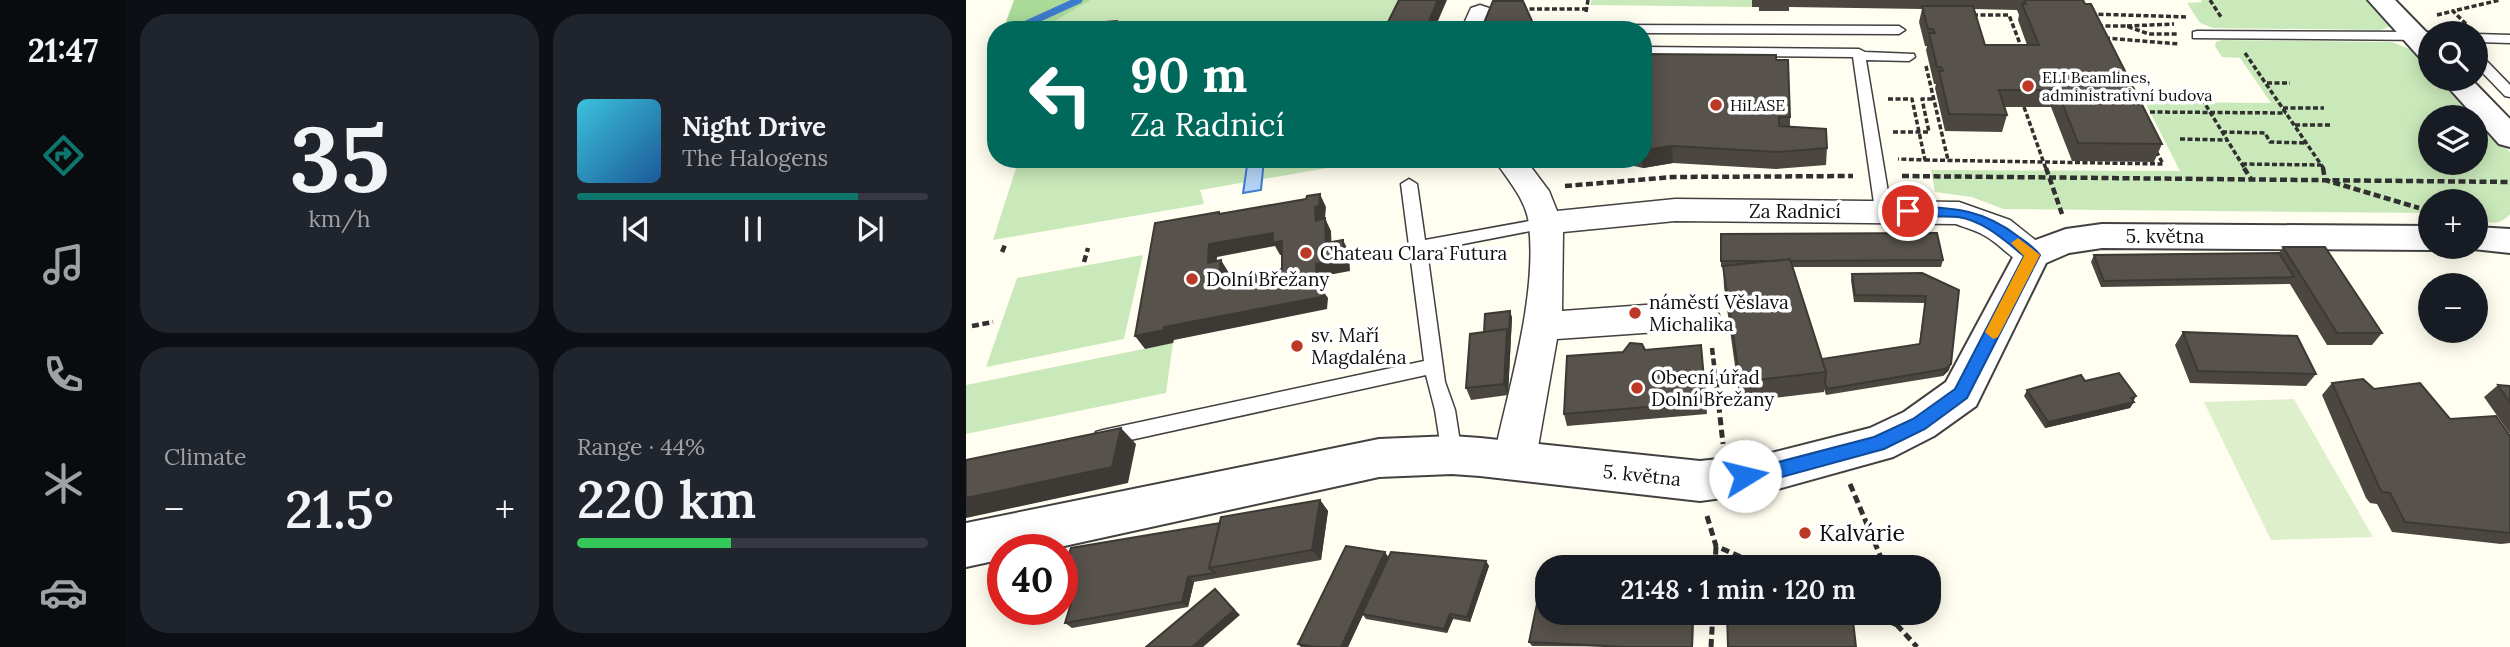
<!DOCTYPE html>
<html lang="en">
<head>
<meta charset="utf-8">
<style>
  :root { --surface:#171b24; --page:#20242c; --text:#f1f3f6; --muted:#9ea1a6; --line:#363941; --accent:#0f766e }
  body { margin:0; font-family:Lora,serif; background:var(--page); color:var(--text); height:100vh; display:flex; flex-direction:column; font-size:26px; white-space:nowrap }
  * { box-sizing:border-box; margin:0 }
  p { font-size:23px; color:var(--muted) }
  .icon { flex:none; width:38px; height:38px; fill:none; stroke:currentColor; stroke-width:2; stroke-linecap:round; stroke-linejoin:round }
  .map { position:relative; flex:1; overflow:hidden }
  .panel { display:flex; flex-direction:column; gap:14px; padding:14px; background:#0d0f14; width:840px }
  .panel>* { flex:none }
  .hud { position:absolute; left:21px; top:21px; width:665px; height:147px; border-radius:28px; box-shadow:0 4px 18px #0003; background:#00695c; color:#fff; overflow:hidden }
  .tools { position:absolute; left:1452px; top:21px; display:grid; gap:14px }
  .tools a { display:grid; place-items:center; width:70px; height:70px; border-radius:50%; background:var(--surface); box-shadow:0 4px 18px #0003; font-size:35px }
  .speed { position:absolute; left:21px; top:534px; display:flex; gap:14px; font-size:35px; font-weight:700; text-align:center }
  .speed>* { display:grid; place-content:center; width:91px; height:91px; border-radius:50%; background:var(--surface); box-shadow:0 4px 18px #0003; line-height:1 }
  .speed .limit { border:10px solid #d22; background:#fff; color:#111 }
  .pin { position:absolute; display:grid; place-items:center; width:60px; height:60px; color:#fff; margin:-30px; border:4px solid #fff; border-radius:50%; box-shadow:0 2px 7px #0007 }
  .me { position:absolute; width:77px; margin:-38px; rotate:81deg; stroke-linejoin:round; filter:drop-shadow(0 0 5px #0008) }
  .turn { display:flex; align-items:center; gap:24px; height:147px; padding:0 28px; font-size:32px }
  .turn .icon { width:91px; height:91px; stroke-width:2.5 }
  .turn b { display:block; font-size:49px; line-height:60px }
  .big { font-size:52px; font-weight:600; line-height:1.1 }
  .panel .tile { flex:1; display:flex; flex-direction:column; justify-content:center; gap:10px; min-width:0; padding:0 24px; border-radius:28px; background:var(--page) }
  .panel .dial { align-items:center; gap:0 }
  .dial b { font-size:91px; line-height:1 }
  .song { display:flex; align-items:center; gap:21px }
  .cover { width:84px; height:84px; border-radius:10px; background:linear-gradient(135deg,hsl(190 70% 55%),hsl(210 70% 35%)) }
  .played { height:7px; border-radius:4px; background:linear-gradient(90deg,var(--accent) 80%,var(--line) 80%) }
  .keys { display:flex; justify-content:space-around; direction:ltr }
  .heat { display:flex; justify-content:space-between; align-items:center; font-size:38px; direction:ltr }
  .charge { height:10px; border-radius:5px; background:linear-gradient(90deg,#34c759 44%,var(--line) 0) }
  .panel .tiles { flex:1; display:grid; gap:14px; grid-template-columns:repeat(2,1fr) }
  .trip { position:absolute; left:569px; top:555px; width:406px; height:70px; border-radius:28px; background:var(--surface); box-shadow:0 4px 18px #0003; font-weight:600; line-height:70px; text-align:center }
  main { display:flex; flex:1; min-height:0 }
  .tabs { display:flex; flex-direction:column; width:126px; justify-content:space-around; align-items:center; background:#090b0e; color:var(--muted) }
  .tabs .icon { width:49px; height:49px }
  .tabs .active { color:var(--accent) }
  .tabs b { font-size:32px; color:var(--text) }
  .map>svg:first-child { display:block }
  .green { fill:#cae9ba; fill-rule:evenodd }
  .forest { fill:#abda99 }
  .pitch { fill:#ddf0cb }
  .water { fill:#b5d3f6; stroke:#3d7bcc; stroke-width:2 }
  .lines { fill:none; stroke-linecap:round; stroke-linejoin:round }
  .stream { stroke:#3d7bcc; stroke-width:7 }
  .service-casing { stroke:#414141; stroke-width:3 }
  .minor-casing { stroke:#414141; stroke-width:3 }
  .tertiary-casing { stroke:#414141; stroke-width:4 }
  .path-far2 { stroke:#303030; stroke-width:3.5; stroke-dasharray:5 2.5; stroke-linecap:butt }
  .path-far1 { stroke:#303030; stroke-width:4.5; stroke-dasharray:7 3.5; stroke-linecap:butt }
  .path { stroke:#303030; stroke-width:5; stroke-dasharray:8 4.5; stroke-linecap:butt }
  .service { fill:#fff; fill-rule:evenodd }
  .minor { fill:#fff; fill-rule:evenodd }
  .tertiary { fill:#fff; fill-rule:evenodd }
  .wall { fill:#4b4740; fill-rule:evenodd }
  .shaded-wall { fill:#3d3934 }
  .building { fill:#57524b; stroke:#3d3934; stroke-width:2; fill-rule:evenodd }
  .route { fill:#1a73e8; stroke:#114b97; stroke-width:2 }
  .slow { fill:#f59e0b }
  .poi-dot { fill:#bd3927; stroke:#fff; stroke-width:2.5 }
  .labels { text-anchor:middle; stroke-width:7; stroke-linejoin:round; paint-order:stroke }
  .far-poi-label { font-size:16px; fill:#0e0e0e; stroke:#fff; text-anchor:start }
  .street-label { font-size:19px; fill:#0e0e0e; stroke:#fff }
  .poi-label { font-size:19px; fill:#0e0e0e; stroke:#fff; text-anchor:start }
  .near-poi-label { font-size:23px; fill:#0e0e0e; stroke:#fff; text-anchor:start }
</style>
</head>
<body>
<main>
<nav class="tabs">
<b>21:47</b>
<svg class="icon active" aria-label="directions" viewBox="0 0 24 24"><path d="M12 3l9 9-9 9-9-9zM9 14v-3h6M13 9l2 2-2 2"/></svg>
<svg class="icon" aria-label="music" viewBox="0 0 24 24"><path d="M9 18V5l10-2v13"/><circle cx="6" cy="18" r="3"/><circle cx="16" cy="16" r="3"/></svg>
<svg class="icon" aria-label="phone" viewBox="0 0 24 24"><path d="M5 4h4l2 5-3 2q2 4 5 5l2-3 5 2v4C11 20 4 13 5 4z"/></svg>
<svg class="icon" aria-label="climate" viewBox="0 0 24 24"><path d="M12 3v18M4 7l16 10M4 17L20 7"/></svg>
<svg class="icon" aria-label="car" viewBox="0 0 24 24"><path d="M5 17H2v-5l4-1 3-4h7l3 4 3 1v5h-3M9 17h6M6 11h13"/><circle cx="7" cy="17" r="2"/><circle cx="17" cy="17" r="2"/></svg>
</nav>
<section class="panel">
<div class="tiles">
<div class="tile dial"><b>35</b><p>km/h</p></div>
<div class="tile">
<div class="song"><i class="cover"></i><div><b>Night Drive</b><p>The Halogens</p></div></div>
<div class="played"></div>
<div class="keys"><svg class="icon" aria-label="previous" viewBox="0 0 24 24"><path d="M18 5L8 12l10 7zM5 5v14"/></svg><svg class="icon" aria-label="pause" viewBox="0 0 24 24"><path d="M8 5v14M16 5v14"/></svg><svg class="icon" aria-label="next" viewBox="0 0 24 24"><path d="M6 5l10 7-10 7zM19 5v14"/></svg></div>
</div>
<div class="tile"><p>Climate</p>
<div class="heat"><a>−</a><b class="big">21.5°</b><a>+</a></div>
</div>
<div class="tile"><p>Range · 44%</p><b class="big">220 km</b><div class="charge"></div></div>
</div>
</section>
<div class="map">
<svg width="1544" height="647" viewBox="0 0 1544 647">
  <rect width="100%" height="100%" fill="#fffef0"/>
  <!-- green -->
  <path class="green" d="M 125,0 L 442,0 L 428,30 L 74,30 Z
    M 626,0 L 786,0 L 786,7 L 624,5 Z
    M 1235,0 L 1405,0 L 1425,26 L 1415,30 L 1247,28 L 1234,23 L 1221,3 L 1236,2 Z
    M 1256,40 L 1426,42 L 1451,52 L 1465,67 L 1465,79 L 1476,79 L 1544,152 L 1544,214 C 1535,225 1523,224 1510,220 L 1510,201 L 1465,201 L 1465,213 L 1037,209 L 1006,197 L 969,192 L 965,170 L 1214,171 L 1179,102 L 1305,103 L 1274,58 L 1256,57 L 1249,46 L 1250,42 ZM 1465,117 L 1510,117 L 1510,163 L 1465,163 Z
    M 53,159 L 413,159 L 234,190 L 238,204 L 27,240 Z
    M 177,255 L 158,339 L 20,367 L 51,278 Z
    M 207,343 L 200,393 L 0,434 L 0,385 Z"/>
  <!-- forest -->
  <path class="forest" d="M 48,0 L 125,0 L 74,30 L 37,30 Z"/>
  <!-- pitch -->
  <path class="pitch" d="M 1328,399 L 1407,537 L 1305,540 L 1238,402 Z"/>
  <!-- water -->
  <path class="water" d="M 282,159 L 298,159 L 295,190 L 277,193 Z"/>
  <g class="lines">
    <!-- stream -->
    <path class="stream" d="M 54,27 L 113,0"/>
    <!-- service casing -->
    <g class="service-casing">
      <path id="service" d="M 631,25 L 933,26 L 939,30 L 933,34 L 677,33 L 677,30 L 625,30 Z
        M 1231,31 L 1465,32 L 1469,33 L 1465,33 L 1465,40 L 1227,38 L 1227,32 Z
        M 1510,34 L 1544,35 L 1544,43 L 1510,42 Z
        M 677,47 L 893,49 L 899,52 L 948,54 L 949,57 L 943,61 L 900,60 L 925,210 L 922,214 L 917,215 L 909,210 L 887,57 L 677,55 Z
        M 1510,54 L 1515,55 L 1544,85 L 1544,97 L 1539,96 L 1510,66 Z
        M 443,179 L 451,184 L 459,240 L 580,218 L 588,223 L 580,228 L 461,251 L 479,382 L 489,410 L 496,455 L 493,461 L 486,463 L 479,461 L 476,455 L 469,410 L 460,375 L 137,446 L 130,444 L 127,438 L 130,432 L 137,430 L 458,361 L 435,184 Z"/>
    </g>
    <!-- minor casing -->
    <g class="minor-casing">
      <path id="minor" d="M 514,5 L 523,8 L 527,13 L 521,30 L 495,30 L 505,8 Z
        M 528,159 L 559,159 L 583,191 L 591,211 L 709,199 L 993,202 L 1044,220 L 1078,247 L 1083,255 L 1078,263 C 1052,271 1041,249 1021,237 C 1012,231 1000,228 990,224 L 709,221 L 597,232 L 596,311 L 735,301 L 748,305 L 753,315 L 748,325 L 735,329 L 591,339 L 572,447 L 566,459 L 551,465 L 536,459 L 530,447 C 545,380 571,293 563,225 C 561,200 541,179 528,159 Z"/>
    </g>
    <!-- tertiary casing -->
    <g class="tertiary-casing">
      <path id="tertiary" d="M 1402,0 L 1429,0 L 1465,37 L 1465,61 L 1455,59 Z
        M 1475,79 L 1505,79 L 1544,119 L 1544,147 L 1533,144 Z
        M 1136,224 L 1465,226 L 1465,247 L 1477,247 L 1465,250 L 1136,248 L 1103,253 L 1080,263 L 1010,406 L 968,436 L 927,457 L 801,492 L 734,501 L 514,476 L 486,474 L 413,477 L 80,550 L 37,550 L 37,559 L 0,567 L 0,523 L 413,439 L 486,436 L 514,438 L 734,461 L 801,454 L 904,428 L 938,412 L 980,382 L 1053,246 L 1100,229 Z
        M 1510,227 L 1544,229 L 1544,253 L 1498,248 L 1510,247 Z"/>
    </g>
    <!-- path-far2 -->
    <path class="path-far2" d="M 1244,0 L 1255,17
      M 556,9 L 620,9
      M 620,12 L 622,0
      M 1125,14 L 1221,17
      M 1007,15 L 1043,15 L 1056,49
      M 1471,15 L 1487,11
      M 1500,24 L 1487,11 L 1534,0
      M 1132,26 L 1160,26 L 1183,34 L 1213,34
      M 1161,26 L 1208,24
      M 1139,38 L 1213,44
      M 1279,53 L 1358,169
      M 960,66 L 982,160
      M 1301,83 L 1324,83
      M 922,99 L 946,99 L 959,160 L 932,159
      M 1236,99 L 1279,169
      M 1058,107 L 1080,169
      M 1317,108 L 1358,108
      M 1184,112 L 1320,113
      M 1329,125 L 1365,125
      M 927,132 L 963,132 L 956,99 L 967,99
      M 1256,132 L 1299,133 L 1304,142 L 1340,143
      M 1214,139 L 1260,140
      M 959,160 L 1197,164 L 1189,149
      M 1276,164 L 1355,165"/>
    <!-- path-far1 -->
    <path class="path-far1" d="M 1080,168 L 1096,214
      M 1278,168 L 1285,179
      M 1357,168 L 1359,180 L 1453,208
      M 936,176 L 1544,182
      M 599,186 L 707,177 L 887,176
      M 36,252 L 39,245
      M 118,262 L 122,248
      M 6,326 L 27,322
      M 746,348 L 750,381"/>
    <!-- path -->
    <path class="path" d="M 750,380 L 757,444
      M 884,484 L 919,567
      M 741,516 L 750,546 L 798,567
      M 749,567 L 750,546
      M 902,612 L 931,625
      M 932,612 L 931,625 L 951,647
      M 745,647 L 747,612"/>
    <!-- service -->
    <use href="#service" class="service"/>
    <!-- minor -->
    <use href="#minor" class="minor"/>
    <!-- tertiary -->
    <use href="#tertiary" class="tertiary"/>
  </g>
  <!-- wall -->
  <path class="wall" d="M 786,0 L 1117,0 L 1196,144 L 1188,162 L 1106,161 L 1085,107 L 1039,107 L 1041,115 L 1036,132 L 979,131 L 969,88 L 970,84 L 968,84 L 960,50 L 961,46 L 959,46 L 953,22 L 956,9 L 823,7 L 823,11 L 793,11 L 793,7 L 786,7 ZM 1008,9 L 1051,10 L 1053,15 L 1052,20 L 1061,45 L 1019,45 Z
    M 810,60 L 824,117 L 824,127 L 861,148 L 860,165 L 810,169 L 707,163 L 677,168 L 636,159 L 677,159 Z
    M 755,234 L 977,260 L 975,267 L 827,267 L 856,359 L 953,344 L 959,303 L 888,302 L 885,280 L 886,274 L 956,273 L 983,370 L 977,376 L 860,395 L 858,389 L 858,392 L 774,402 L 758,287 L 757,267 L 755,267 Z
    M 1317,247 L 1416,333 L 1406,345 L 1361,345 L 1324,284 L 1135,287 L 1125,262 L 1128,255 L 1313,253 Z
    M 546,317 L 542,395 L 505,400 L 500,388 L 518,332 Z
    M 1217,332 L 1350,374 L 1340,386 L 1224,383 L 1209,345 Z
    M 679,350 L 740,402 L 741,414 L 601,426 L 598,414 L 657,352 Z
    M 1119,381 L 1168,402 L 1164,408 L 1079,428 L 1058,396 L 1061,390 Z
    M 1366,383 L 1408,389 L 1484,419 L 1544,436 L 1544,543 L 1535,544 L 1426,532 L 1411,504 L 1404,503 L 1400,498 L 1356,395 Z
    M 1532,385 L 1544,386 L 1544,434 L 1518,397 Z
    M 354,500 L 362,511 L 355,560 L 228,582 L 222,607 L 106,628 L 99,623 L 105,604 L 96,605 L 96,573 L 254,523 Z
    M 422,557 L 520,561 L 523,566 L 504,622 L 487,619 L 481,633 L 400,619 L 397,615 L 382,647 L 335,647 L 332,644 Z
    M 581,612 L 728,612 L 727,647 L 566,646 L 563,642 Z"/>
  <!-- shaded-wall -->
  <path class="shaded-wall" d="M 472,0 L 481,0 L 468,30 L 459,30 Z
    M 155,25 L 158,30 L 148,30 Z
    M 706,146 L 707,163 L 677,168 L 676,159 L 677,159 L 677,150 Z
    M 354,194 L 360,207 L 359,218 L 350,221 L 349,207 Z
    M 359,218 L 365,231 L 366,256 L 360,243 Z
    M 307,233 L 316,241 L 323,254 L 314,255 L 309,246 L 251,257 L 250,275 L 242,263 L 243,244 Z
    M 377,240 L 383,252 L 384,271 L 357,276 L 357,291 L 362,298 L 361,309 L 208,340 L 207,343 L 179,349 L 169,336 L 198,327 L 351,287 L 350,264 Z
    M 255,260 L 263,273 L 260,293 L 252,280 Z
    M 544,311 L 546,317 L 542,395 L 538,384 L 541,329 Z
    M 985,364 L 983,370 L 977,376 L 979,369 Z
    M 1170,396 L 1164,408 L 1079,428 L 1082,422 Z
    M 155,428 L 170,444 L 162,483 L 0,518 L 0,498 Z
    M 354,500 L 362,511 L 355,560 L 346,550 Z
    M 419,552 L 423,558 L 382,647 L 375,647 Z
    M 520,561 L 523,566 L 504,622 L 501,617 Z
    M 222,577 L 228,582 L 222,607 L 216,602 Z
    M 249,589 L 274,615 L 237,647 L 226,647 Z
    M 484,614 L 487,619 L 481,633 L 478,629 Z"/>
  <!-- building -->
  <path class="building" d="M 433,0 L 472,0 L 459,30 L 418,30 Z
    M 1058,0 L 1117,0 L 1119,4 L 1125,4 L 1196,144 L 1112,143 L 1091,90 L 1033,90 L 1041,115 L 983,114 L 973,71 L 977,71 L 975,67 L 971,67 L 963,33 L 969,33 L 967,29 L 962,29 L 956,6 L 1007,6 L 1019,45 L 1073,45 L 1056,4 L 1060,4 Z
    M 527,1 L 557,1 L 570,30 L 515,30 Z
    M 151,21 L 155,25 L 148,30 L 133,30 L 131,28 L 139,22 Z
    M 677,54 L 810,55 L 810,60 L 822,60 L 824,117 L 813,117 L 813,126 L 860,129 L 861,148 L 811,152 L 706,146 L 677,150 Z
    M 354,194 L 353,206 L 349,207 L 350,221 L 359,218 L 360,243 L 377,240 L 377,258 L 350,264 L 351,287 L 355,286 L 355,297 L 198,327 L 198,330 L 169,336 L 189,223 L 253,212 L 253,214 L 340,199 L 341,196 ZM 307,233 L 307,243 L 316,241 L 316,269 L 252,280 L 255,260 L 242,263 L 243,244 Z
    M 971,233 L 977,260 L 824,261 L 824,259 L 810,261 L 755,261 L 755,234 Z
    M 1317,247 L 1359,247 L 1416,333 L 1371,333 Z
    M 1313,253 L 1328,277 L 1138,281 L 1128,255 Z
    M 824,259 L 860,372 L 774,382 L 757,266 Z
    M 956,273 L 993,290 L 985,364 L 979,369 L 861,389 L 859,383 L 860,372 L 856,359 L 954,344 L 960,296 L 889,295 L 886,274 Z
    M 544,311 L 543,335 L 541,329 L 518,332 L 519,314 Z
    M 541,329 L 538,384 L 500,388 L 504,334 Z
    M 1217,332 L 1331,336 L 1350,374 L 1232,371 Z
    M 664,343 L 676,344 L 679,350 L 735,345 L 740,402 L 598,414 L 601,356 L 657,352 Z
    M 1153,373 L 1170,396 L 1165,398 L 1168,402 L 1082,422 L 1061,390 L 1115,375 L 1119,381 Z
    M 1397,379 L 1408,389 L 1454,383 L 1484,419 L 1530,416 L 1544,436 L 1544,533 L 1439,522 L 1424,493 L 1416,492 L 1413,487 L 1366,383 Z
    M 1532,385 L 1544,386 L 1544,403 Z
    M 155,428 L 146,467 L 0,498 L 0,460 Z
    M 354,500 L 346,550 L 243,568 L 255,517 Z
    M 254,523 L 243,568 L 249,573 L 222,577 L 216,602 L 99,623 L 107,597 L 96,599 L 96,573 L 105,548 Z
    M 380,546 L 419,552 L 375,647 L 349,647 L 332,644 Z
    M 425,552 L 520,561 L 501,617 L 484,614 L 478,629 L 396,614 Z
    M 249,589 L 268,610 L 226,647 L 180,647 Z
    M 573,594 L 581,594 L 581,612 L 727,612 L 726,647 L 658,647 L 563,642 Z
    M 761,612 L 886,612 L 890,647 L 762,647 Z"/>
  <!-- route -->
  <path class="route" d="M 942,206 C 987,208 1016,208 1053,237 C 1060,242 1068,247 1074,255 L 1001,398 L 959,429 L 918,449 L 801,481 L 779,484 L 772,481 L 769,476 L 772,470 L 801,465 L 908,437 L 947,419 L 989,389 L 1058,256 C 1038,240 1018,221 992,217 C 974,215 955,219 937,214 L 935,211 Z"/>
  <!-- slow -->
  <path class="slow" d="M 1052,238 L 1074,255 L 1032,337 L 1027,339 L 1019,332 L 1058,256 L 1045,243 Z"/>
  <!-- markers -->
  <g class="poi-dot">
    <circle cx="1062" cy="86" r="7"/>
    <circle cx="750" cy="105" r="7"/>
    <circle cx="340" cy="253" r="7"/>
    <circle cx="226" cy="279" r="7"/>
    <circle cx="669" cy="313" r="7"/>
    <circle cx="331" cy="346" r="7"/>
    <circle cx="671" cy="388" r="7"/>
    <circle cx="839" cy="533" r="7"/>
  </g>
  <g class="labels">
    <!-- far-poi labels -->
    <g class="far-poi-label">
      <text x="1076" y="83">ELI Beamlines,<tspan x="1076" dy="18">administrativní budova</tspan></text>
      <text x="764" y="111">HiLASE</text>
    </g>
    <!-- street labels -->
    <g class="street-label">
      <text x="829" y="218">Za Radnicí</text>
      <text x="1199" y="243">5. května</text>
      <text transform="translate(676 475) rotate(6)" y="7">5. května</text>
    </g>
    <!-- poi labels -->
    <g class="poi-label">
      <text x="354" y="260">Chateau Clara Futura</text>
      <text x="240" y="286">Dolní Břežany</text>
      <text x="683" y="309">náměstí Věslava<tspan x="683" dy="22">Michalika</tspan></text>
      <text x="345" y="342">sv. Maří<tspan x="345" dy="22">Magdaléna</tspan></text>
      <text x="685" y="384">Obecní úřad<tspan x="685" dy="22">Dolní Břežany</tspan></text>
    </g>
    <!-- near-poi labels -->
    <g class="near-poi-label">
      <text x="853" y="541">Kalvárie</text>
    </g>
  </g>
</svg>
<div class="tools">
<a><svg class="icon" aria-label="search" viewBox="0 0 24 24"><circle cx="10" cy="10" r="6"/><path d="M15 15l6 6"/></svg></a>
<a><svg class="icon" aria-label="layers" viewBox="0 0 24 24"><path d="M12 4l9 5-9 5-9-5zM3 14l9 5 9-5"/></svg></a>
<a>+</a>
<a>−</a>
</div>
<div class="speed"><div class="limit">40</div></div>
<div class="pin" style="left:942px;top:211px;background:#d93025"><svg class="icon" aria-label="arrive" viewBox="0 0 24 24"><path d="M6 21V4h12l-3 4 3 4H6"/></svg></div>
<svg class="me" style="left:779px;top:476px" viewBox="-20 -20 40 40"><circle r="19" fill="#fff"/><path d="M0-13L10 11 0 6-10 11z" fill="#1a73e8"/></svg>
<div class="trip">21:48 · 1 min · 120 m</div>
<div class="hud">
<div class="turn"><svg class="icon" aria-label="left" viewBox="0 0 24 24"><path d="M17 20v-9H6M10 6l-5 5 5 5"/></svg><div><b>90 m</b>Za Radnicí</div></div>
</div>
</div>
</main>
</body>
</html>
